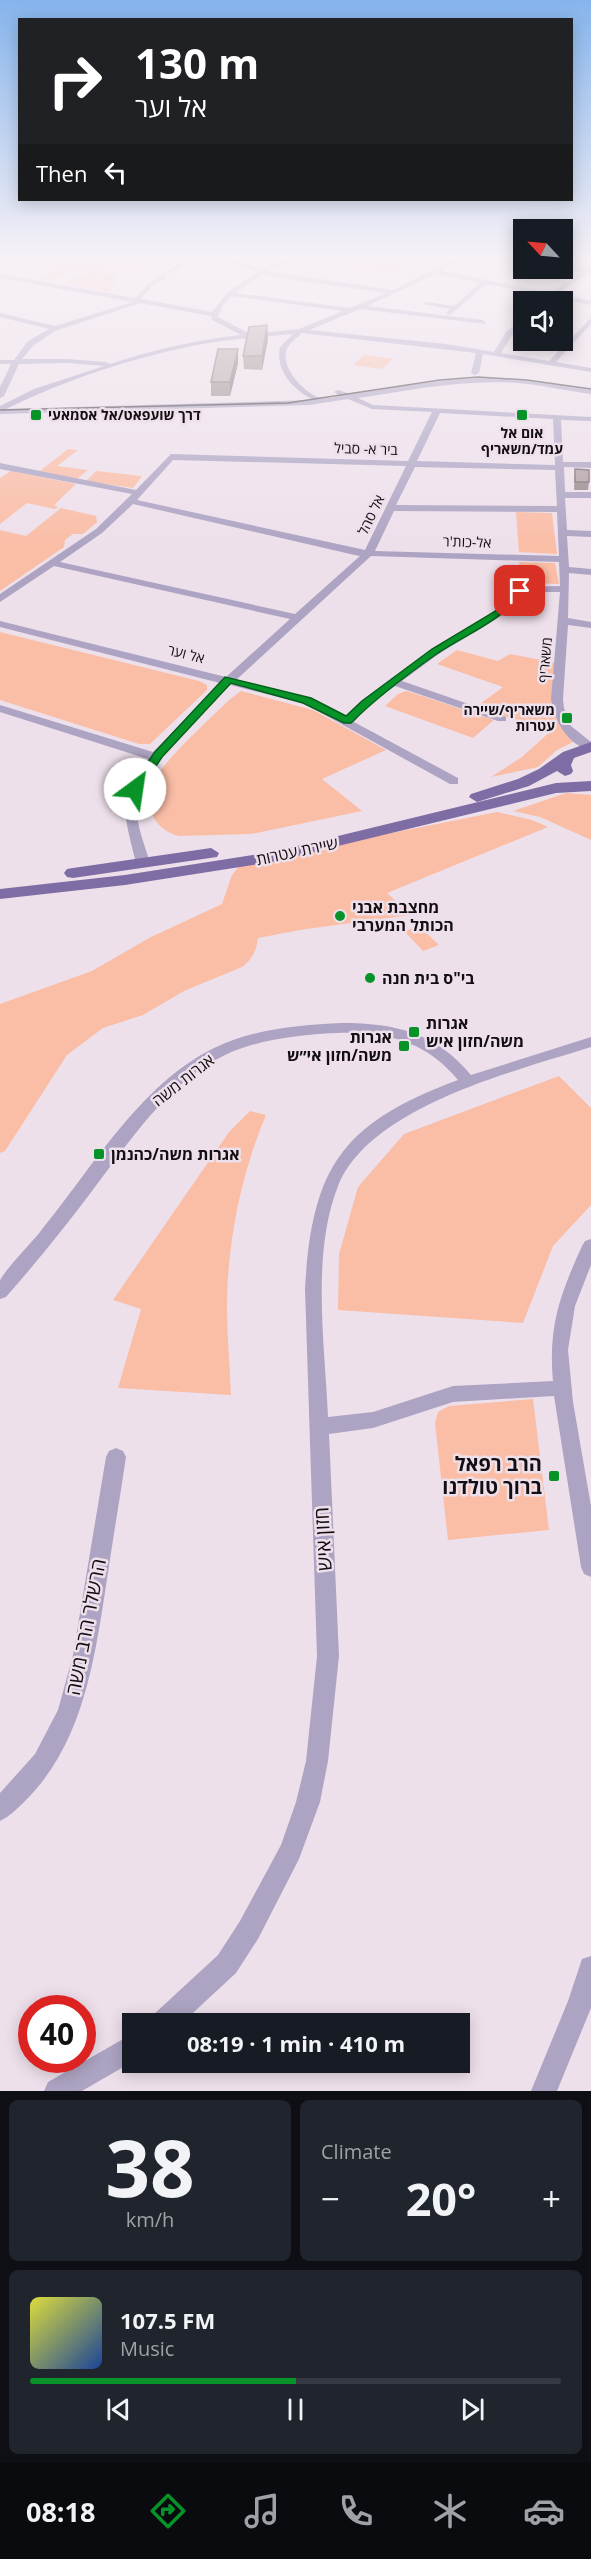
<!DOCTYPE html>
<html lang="en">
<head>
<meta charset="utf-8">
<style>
  :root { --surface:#171b24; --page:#20242c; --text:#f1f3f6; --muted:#9ea1a6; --line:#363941; --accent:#079328 }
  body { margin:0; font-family:"Open Sans","Noto Sans Hebrew",sans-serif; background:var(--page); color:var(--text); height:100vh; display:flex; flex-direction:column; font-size:22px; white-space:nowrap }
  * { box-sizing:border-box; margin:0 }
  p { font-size:20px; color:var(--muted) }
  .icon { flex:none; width:33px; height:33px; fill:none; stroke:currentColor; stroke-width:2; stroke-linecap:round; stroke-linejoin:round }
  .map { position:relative; height:2091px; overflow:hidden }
  .drawer { display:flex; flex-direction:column; gap:9px; padding:9px; background:#0d0f14; flex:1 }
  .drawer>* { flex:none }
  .hud { position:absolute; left:18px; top:18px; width:555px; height:183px; border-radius:0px; box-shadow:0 3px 15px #0003; background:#202124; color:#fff; overflow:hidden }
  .needle { width:39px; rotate:296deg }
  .controls { position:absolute; left:513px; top:219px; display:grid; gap:12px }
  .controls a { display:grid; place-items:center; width:60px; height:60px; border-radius:0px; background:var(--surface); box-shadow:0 3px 15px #0003; font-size:30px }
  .speed { position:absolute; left:18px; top:1995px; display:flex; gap:12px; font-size:30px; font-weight:700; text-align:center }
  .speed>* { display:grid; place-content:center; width:78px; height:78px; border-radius:50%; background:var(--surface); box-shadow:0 3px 15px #0003; line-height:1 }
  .speed .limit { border:9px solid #d22; background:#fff; color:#111 }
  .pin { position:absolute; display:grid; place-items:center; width:51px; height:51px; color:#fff; margin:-26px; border-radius:12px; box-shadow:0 3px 9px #0006 }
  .me { position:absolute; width:66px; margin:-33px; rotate:31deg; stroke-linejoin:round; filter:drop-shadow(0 0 4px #0008) }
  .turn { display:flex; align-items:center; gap:21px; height:126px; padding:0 18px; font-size:27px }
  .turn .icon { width:78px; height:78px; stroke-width:2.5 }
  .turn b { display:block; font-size:42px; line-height:51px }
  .then { display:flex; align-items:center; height:57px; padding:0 18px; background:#0003; gap:12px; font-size:22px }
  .big { font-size:45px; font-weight:700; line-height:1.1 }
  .drawer .card { flex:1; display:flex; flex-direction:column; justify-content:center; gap:9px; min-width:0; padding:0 21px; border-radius:9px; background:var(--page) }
  .drawer .dial { align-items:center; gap:0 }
  .dial b { font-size:78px; line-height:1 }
  .song { display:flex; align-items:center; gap:18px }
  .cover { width:72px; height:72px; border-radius:9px; background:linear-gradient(135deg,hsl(60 70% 55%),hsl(220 70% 35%)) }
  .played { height:6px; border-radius:3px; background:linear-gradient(90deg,var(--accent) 50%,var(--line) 50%) }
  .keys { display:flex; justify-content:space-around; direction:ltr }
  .heat { display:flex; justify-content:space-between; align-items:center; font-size:33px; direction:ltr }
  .drawer .tiles { flex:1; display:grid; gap:9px; grid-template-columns:1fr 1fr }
  .card:last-child { grid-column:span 2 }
  .trip { position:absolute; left:122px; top:2013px; width:348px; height:60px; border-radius:0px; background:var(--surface); box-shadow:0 3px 15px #0003; font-weight:700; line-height:60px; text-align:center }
  .tabs { display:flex; height:96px; justify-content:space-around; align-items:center; background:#090b0e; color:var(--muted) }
  .tabs .icon { width:42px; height:42px }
  .tabs .selected { color:var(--accent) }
  .tabs b { font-size:27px; color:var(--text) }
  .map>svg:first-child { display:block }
  .green { fill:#fabda6 }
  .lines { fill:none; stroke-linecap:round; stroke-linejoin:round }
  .minor { fill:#ada4c3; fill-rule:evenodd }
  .major { fill:#7e6da4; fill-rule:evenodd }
  .tram { stroke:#443d43; stroke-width:1.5 }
  .wall { fill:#998a8c }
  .shaded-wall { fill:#7d7072 }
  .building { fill:#b2a0a3; stroke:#7d7072; stroke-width:1.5 }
  .route { fill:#079328; stroke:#05601a; stroke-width:1.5 }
  .poi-dot { fill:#079328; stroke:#eee0eb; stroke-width:2 }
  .labels { text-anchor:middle; stroke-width:5; stroke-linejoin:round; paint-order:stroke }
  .far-poi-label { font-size:14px; font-weight:bold; fill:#130e12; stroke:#eee0eb; text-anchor:start }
  .far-street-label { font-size:14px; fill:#130e12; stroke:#eee0eb }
  .street-label { font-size:16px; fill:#130e12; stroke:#eee0eb }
  .poi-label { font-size:16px; font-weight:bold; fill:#130e12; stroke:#eee0eb; text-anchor:start }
  .near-poi-label { font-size:20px; font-weight:bold; fill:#130e12; stroke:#eee0eb; text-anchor:end }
  .near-street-label { font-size:20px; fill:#130e12; stroke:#eee0eb }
</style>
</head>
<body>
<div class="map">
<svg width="591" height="2091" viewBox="0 0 591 2091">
  <rect width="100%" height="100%" fill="#eee0eb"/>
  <!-- green -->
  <path class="green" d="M 64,255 L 90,255 L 110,266 L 98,278 L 82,287 L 101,278 L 112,267 L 118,271 L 110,292 L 64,283 L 90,274 L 72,271 L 51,280 L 36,278 L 61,268 L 47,265 Z
    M 102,255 L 151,255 L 138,269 L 124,272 L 120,267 Z
    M 332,258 L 348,260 L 353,258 L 410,265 L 395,274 L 321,264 Z
    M 364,355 L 393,359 L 382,369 L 353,365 Z
    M 68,449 L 78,450 L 57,466 L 88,470 L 77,479 L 40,471 Z
    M 11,471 L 76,484 L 54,505 L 58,507 L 55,509 L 27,503 L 0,524 L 0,478 Z
    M 96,471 L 142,476 L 133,488 L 86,481 Z
    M 61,508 L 96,516 L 97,522 L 83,534 L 73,534 L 65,540 L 64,547 L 0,591 L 0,530 L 26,536 Z
    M 516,512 L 552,513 L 557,554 L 519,552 Z
    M 519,562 L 555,563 L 559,584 L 522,583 Z
    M 0,632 L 199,681 L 207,685 L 207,690 L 150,744 L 139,744 L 0,700 Z
    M 457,650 L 498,661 L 510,654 L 557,663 L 558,719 L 573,742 L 557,750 L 538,767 L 491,777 L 522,757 L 551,731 L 476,707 L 503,687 L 437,664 Z
    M 241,691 L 313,710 L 386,750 L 322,779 L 362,811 L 251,834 L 179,836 C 146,827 143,796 161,770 C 178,747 208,721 229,700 Z
    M 406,691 L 413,693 L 494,720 L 473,738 L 385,706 L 398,694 Z
    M 566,793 L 591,795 L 591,840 L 540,817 L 513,811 Z
    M 497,812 L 532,820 L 548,827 L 387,893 L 411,915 L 306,929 L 258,938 C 256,951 253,959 242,967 L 184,991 L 143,1015 L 103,1028 L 67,1055 L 5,1151 L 0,1153 L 0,1004 L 92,971 L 149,938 L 222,904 L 232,875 L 240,865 L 296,852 Z
    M 419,926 L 439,945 L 423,951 L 404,931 Z
    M 559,1076 L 591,1108 L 591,1205 L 553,1246 L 523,1323 L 338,1310 L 339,1254 L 358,1187 L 404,1134 Z
    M 250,1111 L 266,1115 C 241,1174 227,1244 227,1308 C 227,1337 230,1366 231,1395 L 118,1388 L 141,1309 L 113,1300 L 229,1132 Z
    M 533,1399 L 549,1530 L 448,1540 L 435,1423 L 438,1412 L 449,1406 Z"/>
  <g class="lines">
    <!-- minor -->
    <path class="minor" d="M 193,255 L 202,255 L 186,262 L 172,273 L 167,272 L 182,260 Z
      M 207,255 L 217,255 L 262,269 L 291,257 L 308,255 L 268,271 L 393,290 L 462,255 L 470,255 L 441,271 L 551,293 L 581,272 L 562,268 L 562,264 L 591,270 L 591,274 L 587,273 L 558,294 L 591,301 L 591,305 L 554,298 L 549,300 L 546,298 L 547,296 L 486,284 L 450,315 L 446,313 L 450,309 L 423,304 L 426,302 L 454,306 L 480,283 L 436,274 L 367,306 L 483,320 L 486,324 L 360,309 L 309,330 L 446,344 L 494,352 L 506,332 L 524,317 L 524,324 L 512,335 L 501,353 L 549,361 L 591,318 L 591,324 L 556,362 L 591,368 L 591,372 L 483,354 L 479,373 L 475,375 L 471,373 L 476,353 L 302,333 C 298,337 291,342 288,347 C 277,365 305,394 321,398 C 327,399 334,397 340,396 L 334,392 L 338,390 L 350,394 C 394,388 437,379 482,378 C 519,377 555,384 591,390 L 591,394 C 567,391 542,385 518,383 C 464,379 411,390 358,398 L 373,405 L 591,417 L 591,421 L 561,420 L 563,462 L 591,462 L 591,468 L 564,467 L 565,492 L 591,492 L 591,498 L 565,498 L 567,530 L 591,531 L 591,537 L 567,536 L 569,567 L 591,569 L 591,575 L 569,573 L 568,618 L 591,622 L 591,628 L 568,625 L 563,699 L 564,708 L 571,726 L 591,742 L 591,751 C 567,744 555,722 551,699 L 560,592 L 527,592 L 506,613 L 440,653 L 402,681 L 506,717 L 506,721 L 498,721 L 395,686 L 369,705 L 354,722 L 458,778 L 458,784 L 450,784 L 303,703 L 230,685 C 205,711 141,769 137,804 C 135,823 145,845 150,863 L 143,867 L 136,863 C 124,813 117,804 148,759 L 0,712 L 0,705 L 153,752 L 220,683 L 0,627 L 0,621 L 226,677 L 290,619 L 54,566 L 0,602 L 0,594 L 96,529 L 132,494 L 0,469 L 0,463 L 136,490 L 171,454 L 408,461 L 432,412 L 372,409 L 348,399 L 309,405 L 0,414 L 0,406 L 34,389 L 104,366 L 67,363 L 19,364 L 4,396 L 0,398 L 0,387 L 11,364 L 0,364 L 0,360 L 14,360 L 28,341 L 49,329 L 0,317 L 0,313 L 55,326 L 133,302 L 0,278 L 0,274 L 135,298 L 147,285 L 165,274 L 167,277 L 151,287 L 141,299 L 212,312 L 227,293 L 257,272 ZM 263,274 L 278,278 L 386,293 L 350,308 L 235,293 ZM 231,296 L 343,311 L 299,329 L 250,334 L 218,317 L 223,305 ZM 140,303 L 211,316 L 212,320 L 241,335 C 195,340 153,350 110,364 L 106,362 L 67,359 L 22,359 L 34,345 L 55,331 ZM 293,334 L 280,347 C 275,371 293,389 313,400 L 6,409 C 65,380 132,358 197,345 C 228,339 261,337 293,334 ZM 440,413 L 553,419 L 555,465 L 417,461 ZM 173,460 L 406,466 L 365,550 L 137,500 ZM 415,467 L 555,470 L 557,506 L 396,505 ZM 133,504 L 359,556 L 360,556 L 295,614 L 60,562 L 102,533 ZM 394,511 L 557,512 L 559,556 L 375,551 ZM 371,556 L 559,562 L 560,586 L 520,587 L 498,609 L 432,649 L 361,701 L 345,717 L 311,699 L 236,680 Z
      M 515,255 L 524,255 L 524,258 L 516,256 Z
      M 342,1023 C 396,1023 436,1033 471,1075 L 591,1037 L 591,1047 C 516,1071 370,1106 338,1186 C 311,1255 325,1345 328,1417 L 373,1412 L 453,1386 L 553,1381 C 548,1326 560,1295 582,1246 L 585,1241 L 591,1239 L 591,1265 L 575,1306 L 568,1350 L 573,1402 L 591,1506 L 591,1577 L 584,1574 L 581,1567 L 554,1396 L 453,1402 L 373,1428 L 329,1434 L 339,1656 L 328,1761 L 320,1802 L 299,1859 L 258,1939 L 236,1973 L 181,2024 L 149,2024 L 153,2015 L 218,1955 L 240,1921 L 281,1845 L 296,1802 L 306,1761 L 317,1656 L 305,1289 C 312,1167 342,1123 458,1080 C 426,1041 385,1031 336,1033 C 299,1035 259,1039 225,1055 C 167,1083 130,1141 92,1191 C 65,1227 36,1263 6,1297 L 0,1299 C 0,1294 0,1286 0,1281 C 2,1273 33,1241 40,1232 C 91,1170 140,1084 214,1048 C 253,1029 299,1025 342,1023 Z
      M 116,1448 L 123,1451 L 126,1457 C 120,1498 113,1538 107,1579 C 95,1657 84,1743 25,1801 C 17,1809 10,1816 0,1821 L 0,1793 L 35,1754 L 58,1710 L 73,1655 L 106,1457 L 109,1451 Z
      M 591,1956 L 591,2008 L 557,2091 L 531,2091 L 568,2001 L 582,1959 Z
      M 132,2034 L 132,2062 L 82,2091 L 44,2091 L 48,2082 Z"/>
    <!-- major -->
    <path class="major" d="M 591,742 L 591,752 L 574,758 L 571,765 L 573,771 L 571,774 L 565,776 L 557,771 L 529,786 L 477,802 L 469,797 L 471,794 L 518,779 L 539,769 L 563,752 Z
      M 591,781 L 591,791 L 556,793 L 272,862 L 125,885 L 0,899 L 0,889 L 125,875 L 272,852 L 556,783 Z
      M 211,848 L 219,853 L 217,857 L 73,878 L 67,877 L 64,873 L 67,869 L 73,868 Z"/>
    <!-- tram -->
    <path class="tram" d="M 0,410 L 288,403 L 440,380 L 478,377 L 527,380 L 591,389"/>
  </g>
  <!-- wall -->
  <path class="wall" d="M 267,325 L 268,339 L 262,370 L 244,369 L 243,356 Z
    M 238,363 L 230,396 L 211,396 L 211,382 Z
    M 575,469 L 589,482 L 588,490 L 574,490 Z"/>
  <!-- shaded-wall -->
  <path class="shaded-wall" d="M 267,325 L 268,339 L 262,370 L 262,356 Z
    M 238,349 L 238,363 L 230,396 L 230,382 Z"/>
  <!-- building -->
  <path class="building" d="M 267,325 L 262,356 L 243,356 L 249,327 Z
    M 218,349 L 238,349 L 230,382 L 211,382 Z
    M 575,469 L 589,470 L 589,482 L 575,482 Z"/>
  <!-- sky -->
  <linearGradient id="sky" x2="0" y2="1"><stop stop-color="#85b4ed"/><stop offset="0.47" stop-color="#f7f1f6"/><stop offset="1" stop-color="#f7f1f6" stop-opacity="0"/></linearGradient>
  <rect width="591" height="548" fill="url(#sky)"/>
  <!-- route -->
  <path class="route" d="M 520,589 L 524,591 C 500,622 470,632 438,653 C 408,674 377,697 351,723 L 344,723 L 303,703 L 231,683 L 162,757 L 139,792 L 135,793 L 130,789 L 154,753 L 225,677 L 311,698 L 346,716 L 362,701 L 432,649 L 499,609 Z"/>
  <!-- markers -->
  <g class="poi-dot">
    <rect x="30" y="409" width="12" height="12" rx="3"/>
    <rect x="516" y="409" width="12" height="12" rx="3"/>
    <rect x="561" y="712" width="12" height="12" rx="3"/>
    <circle cx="340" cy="916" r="6"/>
    <circle cx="370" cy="978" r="6"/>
    <rect x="408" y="1026" width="12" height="12" rx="3"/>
    <rect x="398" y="1040" width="12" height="12" rx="3"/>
    <rect x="93" y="1148" width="12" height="12" rx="3"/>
    <rect x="548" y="1470" width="12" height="12" rx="3"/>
  </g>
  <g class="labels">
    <!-- far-poi labels -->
    <g class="far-poi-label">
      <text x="48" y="420">דרך שועפאט/אל אסמאעי</text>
      <text x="522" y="438" text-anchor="middle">אום אל<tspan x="522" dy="16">עמד/משאריף</tspan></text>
      <text x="555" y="715" text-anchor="end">משאריף/שיירה<tspan x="555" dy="16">עטרות</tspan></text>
    </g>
    <!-- far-street labels -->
    <g class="far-street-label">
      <text transform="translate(366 449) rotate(2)" y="5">ביר א- סביל</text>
      <text transform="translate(371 515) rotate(-64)" y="5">אל סהל</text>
      <text transform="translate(467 542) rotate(2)" y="5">אל-כות'ר</text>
      <text transform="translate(186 654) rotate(14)" y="5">אל וער</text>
      <text transform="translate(545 660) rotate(-85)" y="5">משאריף</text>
    </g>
    <!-- street labels -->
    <g class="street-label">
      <text transform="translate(297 851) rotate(-12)" y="6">שיירת עטרות</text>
      <text transform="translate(183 1080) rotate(-38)" y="6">אגרות משה</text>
    </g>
    <!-- poi labels -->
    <g class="poi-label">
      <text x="352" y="913">מחצבת אבני<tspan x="352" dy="18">הכותל המערבי</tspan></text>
      <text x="382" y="984">בי"ס בית חנה</text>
      <text x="426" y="1029">אגרות<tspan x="426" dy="18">משה/חזון איש</tspan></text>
      <text x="392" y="1043" text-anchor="end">אגרות<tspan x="392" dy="18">משה/חזון אי״ש</tspan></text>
      <text x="111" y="1160">אגרות משה/כהנמן</text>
    </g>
    <!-- near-poi labels -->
    <g class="near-poi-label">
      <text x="542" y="1471">הרב רפאל<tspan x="542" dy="23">ברוך טולדנו</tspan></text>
    </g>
    <!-- near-street labels -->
    <g class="near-street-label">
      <text transform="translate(323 1539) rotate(-93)" y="7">חזון איש</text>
      <text transform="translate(86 1627) rotate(-79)" y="7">הרשלר הרב משה</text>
    </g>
  </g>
</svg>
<div class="controls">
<a><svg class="needle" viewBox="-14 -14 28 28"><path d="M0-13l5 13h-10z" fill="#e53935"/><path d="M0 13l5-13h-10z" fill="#9ea1a6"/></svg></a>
<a><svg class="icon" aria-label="sound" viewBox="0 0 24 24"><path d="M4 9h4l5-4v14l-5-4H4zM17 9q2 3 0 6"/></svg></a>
</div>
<div class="speed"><div class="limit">40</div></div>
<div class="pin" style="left:520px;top:591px;background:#d93025"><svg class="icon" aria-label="arrive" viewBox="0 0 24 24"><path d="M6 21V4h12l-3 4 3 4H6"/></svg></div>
<svg class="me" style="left:135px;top:789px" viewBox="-20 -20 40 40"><circle r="19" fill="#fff"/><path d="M0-13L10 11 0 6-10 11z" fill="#079328"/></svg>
<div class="trip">08:19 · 1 min · 410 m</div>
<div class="hud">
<div class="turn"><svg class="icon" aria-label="right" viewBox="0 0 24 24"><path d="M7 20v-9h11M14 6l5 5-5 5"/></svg><div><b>130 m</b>אל וער</div></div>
<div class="then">Then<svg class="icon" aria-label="left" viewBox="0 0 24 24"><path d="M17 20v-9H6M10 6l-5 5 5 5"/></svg></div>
</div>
</div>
<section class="drawer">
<div class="tiles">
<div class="card dial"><b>38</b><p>km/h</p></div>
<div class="card"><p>Climate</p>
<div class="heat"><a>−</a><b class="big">20°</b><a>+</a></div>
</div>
<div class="card">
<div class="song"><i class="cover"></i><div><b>107.5 FM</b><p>Music</p></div></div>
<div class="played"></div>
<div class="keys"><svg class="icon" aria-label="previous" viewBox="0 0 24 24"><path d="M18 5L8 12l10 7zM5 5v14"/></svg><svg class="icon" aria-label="pause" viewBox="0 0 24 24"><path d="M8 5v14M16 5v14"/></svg><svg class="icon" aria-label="next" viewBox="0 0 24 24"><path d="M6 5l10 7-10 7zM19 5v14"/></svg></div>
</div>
</div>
</section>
<nav class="tabs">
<b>08:18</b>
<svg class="icon selected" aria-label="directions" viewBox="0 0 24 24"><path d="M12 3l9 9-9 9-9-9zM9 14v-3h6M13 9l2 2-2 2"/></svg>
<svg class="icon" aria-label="music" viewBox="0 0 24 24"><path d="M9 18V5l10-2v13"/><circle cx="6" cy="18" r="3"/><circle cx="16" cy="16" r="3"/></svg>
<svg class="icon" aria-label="phone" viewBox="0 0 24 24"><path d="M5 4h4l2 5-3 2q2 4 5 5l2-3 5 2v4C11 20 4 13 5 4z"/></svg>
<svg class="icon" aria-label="climate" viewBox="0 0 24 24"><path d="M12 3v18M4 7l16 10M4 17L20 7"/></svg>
<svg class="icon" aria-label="car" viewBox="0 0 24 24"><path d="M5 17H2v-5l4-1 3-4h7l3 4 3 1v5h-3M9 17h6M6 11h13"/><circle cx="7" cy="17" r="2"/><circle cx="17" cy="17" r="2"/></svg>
</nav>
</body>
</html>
